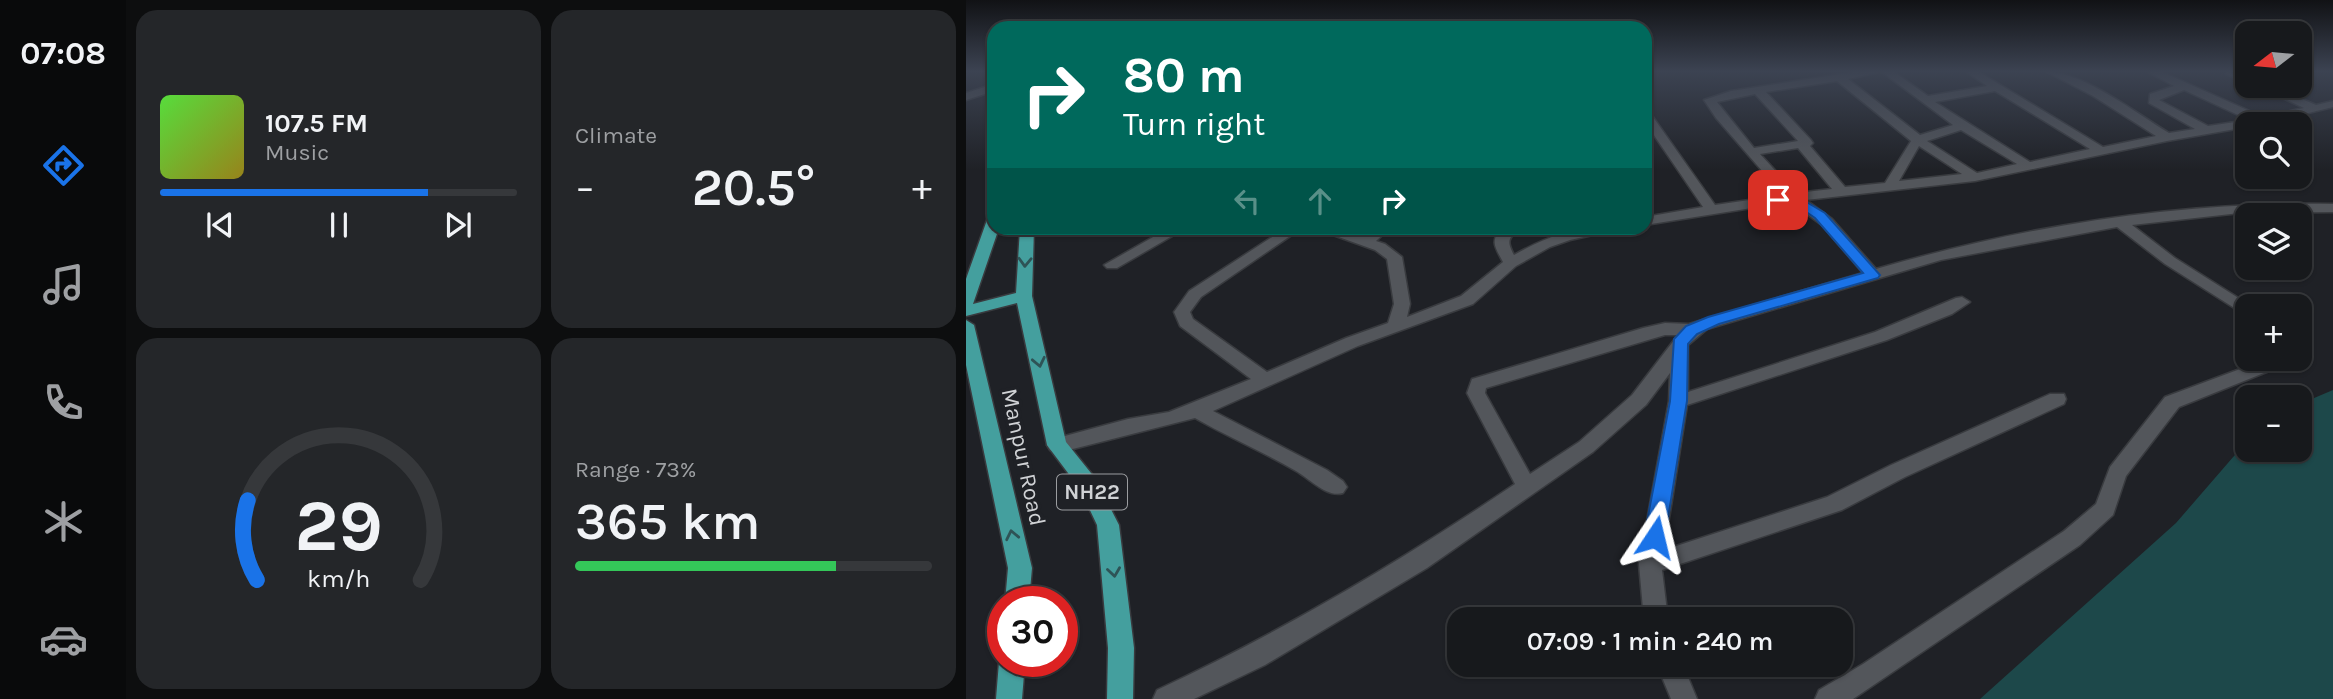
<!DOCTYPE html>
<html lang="en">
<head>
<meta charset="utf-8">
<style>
  :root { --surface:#17191c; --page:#242629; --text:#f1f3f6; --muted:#9ea0a3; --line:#36383b; --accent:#1a73e8 }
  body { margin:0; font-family:Karla,sans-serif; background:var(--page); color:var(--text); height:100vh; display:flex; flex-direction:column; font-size:26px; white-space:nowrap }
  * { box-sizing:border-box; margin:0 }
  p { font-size:23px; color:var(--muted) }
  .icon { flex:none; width:38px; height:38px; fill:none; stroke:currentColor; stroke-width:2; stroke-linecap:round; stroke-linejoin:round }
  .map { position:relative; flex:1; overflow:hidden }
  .drawer { display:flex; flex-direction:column; gap:10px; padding:10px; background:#0d0e0f; width:840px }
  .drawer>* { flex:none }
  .guide { position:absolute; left:21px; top:21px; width:665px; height:214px; border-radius:21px; box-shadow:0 2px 5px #0004,0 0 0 2px var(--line); background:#00695c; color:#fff; overflow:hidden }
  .needle { width:46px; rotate:254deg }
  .buttons { position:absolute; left:1269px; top:21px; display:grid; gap:14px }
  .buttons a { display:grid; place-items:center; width:77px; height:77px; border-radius:14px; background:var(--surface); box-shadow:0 2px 5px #0004,0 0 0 2px var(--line); font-size:35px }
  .speed { position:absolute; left:21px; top:586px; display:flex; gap:14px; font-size:35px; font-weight:700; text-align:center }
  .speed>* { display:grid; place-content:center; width:91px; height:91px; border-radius:50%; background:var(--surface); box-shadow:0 2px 5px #0004,0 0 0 2px var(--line); line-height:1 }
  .speed .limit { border:10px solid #d22; background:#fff; color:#111 }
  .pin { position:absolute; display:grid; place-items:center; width:60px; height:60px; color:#fff; margin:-30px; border-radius:14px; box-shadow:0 4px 10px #0006 }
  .me { position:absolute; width:77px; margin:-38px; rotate:10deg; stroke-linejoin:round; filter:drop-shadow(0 0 5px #0008) }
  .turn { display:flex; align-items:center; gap:24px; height:147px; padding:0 21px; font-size:32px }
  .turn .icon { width:91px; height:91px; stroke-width:2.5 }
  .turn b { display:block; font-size:49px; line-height:60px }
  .lanes { display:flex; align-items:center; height:66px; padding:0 21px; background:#0003; justify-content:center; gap:35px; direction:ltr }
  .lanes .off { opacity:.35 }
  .big { font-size:52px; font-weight:600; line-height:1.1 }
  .drawer .card { flex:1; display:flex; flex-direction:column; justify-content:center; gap:10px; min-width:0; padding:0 24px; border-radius:21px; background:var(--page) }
  .drawer .dial { align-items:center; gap:0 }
  .dial svg { height:182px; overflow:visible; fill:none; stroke:var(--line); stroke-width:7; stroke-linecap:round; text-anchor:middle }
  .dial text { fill:var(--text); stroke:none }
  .song { display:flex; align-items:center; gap:21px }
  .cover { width:84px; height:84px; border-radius:10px; background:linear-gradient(135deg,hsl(110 70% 55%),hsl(50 70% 35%)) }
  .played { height:7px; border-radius:4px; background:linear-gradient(90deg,var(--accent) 75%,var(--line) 75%) }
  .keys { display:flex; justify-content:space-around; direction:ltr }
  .heat { display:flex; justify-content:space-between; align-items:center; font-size:38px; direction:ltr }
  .charge { height:10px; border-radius:5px; background:linear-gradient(90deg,#34c759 73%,var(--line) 0) }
  .drawer .tiles { flex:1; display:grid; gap:10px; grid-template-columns:repeat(2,1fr) }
  .trip { position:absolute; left:481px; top:607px; width:406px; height:70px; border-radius:21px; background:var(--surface); box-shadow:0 2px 5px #0004,0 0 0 2px var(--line); font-weight:600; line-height:70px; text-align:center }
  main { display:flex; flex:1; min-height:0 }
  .tab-bar { display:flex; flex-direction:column; width:126px; justify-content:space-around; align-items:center; background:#090a0b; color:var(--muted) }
  .tab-bar .icon { width:49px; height:49px }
  .tab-bar .selected { color:var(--accent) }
  .tab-bar b { font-size:32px; color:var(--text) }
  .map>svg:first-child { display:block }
  .water { fill:#1d484a }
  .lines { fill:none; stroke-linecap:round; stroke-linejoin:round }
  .minor-casing { stroke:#393b3f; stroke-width:3 }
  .primary-casing { stroke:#393b3f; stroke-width:3 }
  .minor { fill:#53565b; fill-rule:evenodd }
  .primary { fill:#449f9e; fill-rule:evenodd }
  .oneway { stroke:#2e5356 }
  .route { fill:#1a73e8; stroke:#114b97; stroke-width:2 }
  .labels { text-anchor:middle; stroke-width:7; stroke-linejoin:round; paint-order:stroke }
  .shield { fill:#1f2126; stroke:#9b9da0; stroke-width:2 }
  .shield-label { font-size:21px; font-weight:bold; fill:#d0d2d5 }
  .street-label { font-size:23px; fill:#d0d2d5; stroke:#1f2126 }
</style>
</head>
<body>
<main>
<nav class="tab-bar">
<b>07:08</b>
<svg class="icon selected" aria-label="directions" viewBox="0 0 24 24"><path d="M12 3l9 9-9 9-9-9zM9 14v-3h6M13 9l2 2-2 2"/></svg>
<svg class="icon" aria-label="music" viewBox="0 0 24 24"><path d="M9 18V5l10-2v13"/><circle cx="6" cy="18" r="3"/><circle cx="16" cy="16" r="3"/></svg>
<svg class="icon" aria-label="phone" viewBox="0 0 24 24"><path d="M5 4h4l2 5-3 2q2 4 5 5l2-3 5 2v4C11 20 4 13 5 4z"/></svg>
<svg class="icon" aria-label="climate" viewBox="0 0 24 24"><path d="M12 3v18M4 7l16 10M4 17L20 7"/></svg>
<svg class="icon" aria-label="car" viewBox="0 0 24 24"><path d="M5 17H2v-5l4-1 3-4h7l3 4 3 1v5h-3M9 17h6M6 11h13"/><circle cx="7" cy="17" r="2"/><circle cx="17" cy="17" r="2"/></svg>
</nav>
<section class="drawer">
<div class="tiles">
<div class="card">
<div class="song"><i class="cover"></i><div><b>107.5 FM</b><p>Music</p></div></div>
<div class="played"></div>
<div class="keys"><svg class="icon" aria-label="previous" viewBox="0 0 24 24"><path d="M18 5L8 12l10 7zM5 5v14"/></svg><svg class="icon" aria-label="pause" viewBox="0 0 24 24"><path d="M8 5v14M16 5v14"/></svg><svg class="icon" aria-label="next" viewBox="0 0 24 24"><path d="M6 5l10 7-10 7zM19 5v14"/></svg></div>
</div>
<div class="card"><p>Climate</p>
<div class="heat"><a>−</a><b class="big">20.5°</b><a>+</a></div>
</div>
<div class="card dial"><svg viewBox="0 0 100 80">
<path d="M14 69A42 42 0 1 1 86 69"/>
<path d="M14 69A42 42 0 0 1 10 34" stroke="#1a73e8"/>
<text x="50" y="56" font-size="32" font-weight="700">29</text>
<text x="50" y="72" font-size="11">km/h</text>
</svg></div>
<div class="card"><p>Range · 73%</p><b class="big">365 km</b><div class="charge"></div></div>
</div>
</section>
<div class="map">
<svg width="1367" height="699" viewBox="0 0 1367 699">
  <rect width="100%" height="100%" fill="#1f2126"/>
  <!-- water -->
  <path class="water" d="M 1367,390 L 1367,699 L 1014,699 L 1210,523 L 1281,441 L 1281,450 L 1334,450 L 1334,404 Z"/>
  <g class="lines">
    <!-- minor casing -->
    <g class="minor-casing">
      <path id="minor" d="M 888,72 L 913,72 L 882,79 L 954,135 L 987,125 L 916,72 L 928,72 L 962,96 L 1021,86 L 1001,72 L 1013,72 L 1137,147 L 1190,136 L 1127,96 L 1081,72 C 1118,72 1171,114 1203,133 L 1229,129 L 1183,103 L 1184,94 L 1208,86 L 1182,72 L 1196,72 L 1297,117 L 1338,108 L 1291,86 L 1305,86 L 1350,105 L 1367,101 L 1367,107 L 1297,124 L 1281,124 L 1281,127 L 1201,141 L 1009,181 L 840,200 L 866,219 L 910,269 C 1058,226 1213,201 1367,204 L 1367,212 L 1274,213 L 1166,225 L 1209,258 L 1285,306 L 1281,306 L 1281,316 L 1199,264 L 1151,227 L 975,260 L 741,329 L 722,345 L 722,392 L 909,332 L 990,298 L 996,297 L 1004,302 L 986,314 L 921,340 L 721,405 L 698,550 L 861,497 L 925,465 L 1084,394 L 1098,394 L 1100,399 L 1098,404 L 939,477 L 876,510 L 696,570 L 702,620 L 678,620 L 673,564 L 703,401 L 704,373 L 680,405 L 627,452 L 461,568 L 299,665 L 228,699 L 187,699 L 191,690 C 319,630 432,563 549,484 L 501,393 L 506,379 L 677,328 L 699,323 L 723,324 L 897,273 L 856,225 L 824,202 L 679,225 L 679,217 L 737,207 L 679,122 L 679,117 L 687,117 L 749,205 L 817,195 L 750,118 L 738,100 L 765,91 ZM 871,81 L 945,141 L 919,183 L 879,187 L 844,146 L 847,143 L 845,140 L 800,92 ZM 1218,90 L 1283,120 L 1242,126 L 1193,100 ZM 1029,91 L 1124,149 L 1064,162 L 969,102 ZM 789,94 L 832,141 L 788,148 L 751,102 ZM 995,130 L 1051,164 L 1011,173 L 961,141 ZM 953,146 L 996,174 L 933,181 ZM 832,148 L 866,189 L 830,193 L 794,154 ZM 699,335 L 712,335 L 666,395 L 613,442 L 564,474 L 519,393 L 520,388 Z
        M 1259,72 L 1281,75 L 1281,82 L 1260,74 Z
        M 28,84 L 28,91 L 0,100 L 0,93 Z
        M 203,228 L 220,228 L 151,268 L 141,268 L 138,265 Z
        M 320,228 L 336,228 L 235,297 L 224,312 L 227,319 L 301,372 L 380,338 L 422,323 L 428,304 L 421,259 L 409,250 L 356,231 L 354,228 L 373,228 L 398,236 L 409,228 L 424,228 L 410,241 L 419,244 L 436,257 L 444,304 L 441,317 L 495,296 L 537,262 C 529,247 523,240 537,228 L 552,228 C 543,240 540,240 548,255 C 580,237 611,225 647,228 L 645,231 L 604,240 L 584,247 L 550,266 L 507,304 L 392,346 L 247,411 L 361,470 L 377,481 L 381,487 L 377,493 C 361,498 344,479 330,471 C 298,452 262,437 229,418 L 91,453 L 84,450 L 81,445 L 84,440 L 162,419 L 203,412 L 285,379 L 214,326 L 208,312 L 223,291 Z
        M 1301,359 L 1321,359 L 1313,367 L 1213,407 L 1160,476 L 1147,515 L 1114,545 L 887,699 L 849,699 L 853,690 L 897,664 L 1098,531 L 1130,504 L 1144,467 L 1199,397 Z
        M 691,665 L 717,665 L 731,699 L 705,699 Z"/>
    </g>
    <!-- primary casing -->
    <g class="primary-casing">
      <path id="primary" d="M 28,216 L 28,228 L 33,228 L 7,304 L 50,293 L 54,228 L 68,228 L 66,296 L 100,442 L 129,478 L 153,525 L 168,648 L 167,699 L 141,699 L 142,648 L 131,525 L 114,489 L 81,445 L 51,303 L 0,316 L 0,279 L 21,220 Z
        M 0,320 L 8,325 L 66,568 L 63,602 L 39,602 L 42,568 L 0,365 Z
        M 37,654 L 37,662 L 59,662 L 56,699 L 30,699 L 33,662 Z"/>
    </g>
    <!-- minor -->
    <use href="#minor" class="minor"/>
    <!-- primary -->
    <use href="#primary" class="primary"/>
  </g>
  <!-- one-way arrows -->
  <defs><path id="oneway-chevron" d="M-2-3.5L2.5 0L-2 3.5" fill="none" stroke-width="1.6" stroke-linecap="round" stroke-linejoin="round" transform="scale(1.75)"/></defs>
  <g class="oneway">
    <use href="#oneway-chevron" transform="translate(59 262) rotate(92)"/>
    <use href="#oneway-chevron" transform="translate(73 362) rotate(78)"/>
    <use href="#oneway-chevron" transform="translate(46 535) rotate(-102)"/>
    <use href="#oneway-chevron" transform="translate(148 572) rotate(82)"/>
  </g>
  <!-- sky -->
  <linearGradient id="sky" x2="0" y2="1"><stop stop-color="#111215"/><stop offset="0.42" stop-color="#3c4352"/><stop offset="1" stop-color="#3c4352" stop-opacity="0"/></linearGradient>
  <rect width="1367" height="170" fill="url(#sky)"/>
  <!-- route -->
  <path class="route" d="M 827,194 L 859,213 L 914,275 L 912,278 L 753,324 L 731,334 L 722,344 L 721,401 L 699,537 L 696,543 L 689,546 L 681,543 L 678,537 L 704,401 L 708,339 L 720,326 L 742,317 L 897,273 L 849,218 L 824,201 L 812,203 L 806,200 Z"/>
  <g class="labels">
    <!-- shield labels -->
    <rect class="shield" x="91" y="474.5" width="70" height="35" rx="5"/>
    <g class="shield-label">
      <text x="126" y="499">NH22</text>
    </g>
    <!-- street labels -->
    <g class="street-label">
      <text transform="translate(58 457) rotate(78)" y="8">Manpur Road</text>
    </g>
  </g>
</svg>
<div class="buttons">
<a><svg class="needle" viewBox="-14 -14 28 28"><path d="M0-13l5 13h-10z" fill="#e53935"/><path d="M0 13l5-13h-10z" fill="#9ea0a3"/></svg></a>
<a><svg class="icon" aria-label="search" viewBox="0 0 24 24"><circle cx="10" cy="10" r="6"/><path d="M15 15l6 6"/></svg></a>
<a><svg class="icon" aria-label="layers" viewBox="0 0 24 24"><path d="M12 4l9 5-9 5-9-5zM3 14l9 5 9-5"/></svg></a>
<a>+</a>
<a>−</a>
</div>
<div class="speed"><div class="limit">30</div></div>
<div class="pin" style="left:812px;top:200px;background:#d93025"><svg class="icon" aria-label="arrive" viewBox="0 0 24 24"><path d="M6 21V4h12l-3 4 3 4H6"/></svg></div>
<svg class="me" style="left:689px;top:537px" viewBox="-20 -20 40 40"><path d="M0-17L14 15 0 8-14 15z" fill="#1a73e8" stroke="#fff" stroke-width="4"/></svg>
<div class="trip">07:09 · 1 min · 240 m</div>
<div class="guide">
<div class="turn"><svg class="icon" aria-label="right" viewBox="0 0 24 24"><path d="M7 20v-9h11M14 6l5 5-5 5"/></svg><div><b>80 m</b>Turn right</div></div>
<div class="lanes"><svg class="icon off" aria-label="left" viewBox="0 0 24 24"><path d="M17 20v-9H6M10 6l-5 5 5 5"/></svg><svg class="icon off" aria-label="ahead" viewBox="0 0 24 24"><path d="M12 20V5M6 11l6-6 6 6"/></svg><svg class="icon" aria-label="right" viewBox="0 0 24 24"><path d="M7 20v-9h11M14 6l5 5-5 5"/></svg></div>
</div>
</div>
</main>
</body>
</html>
